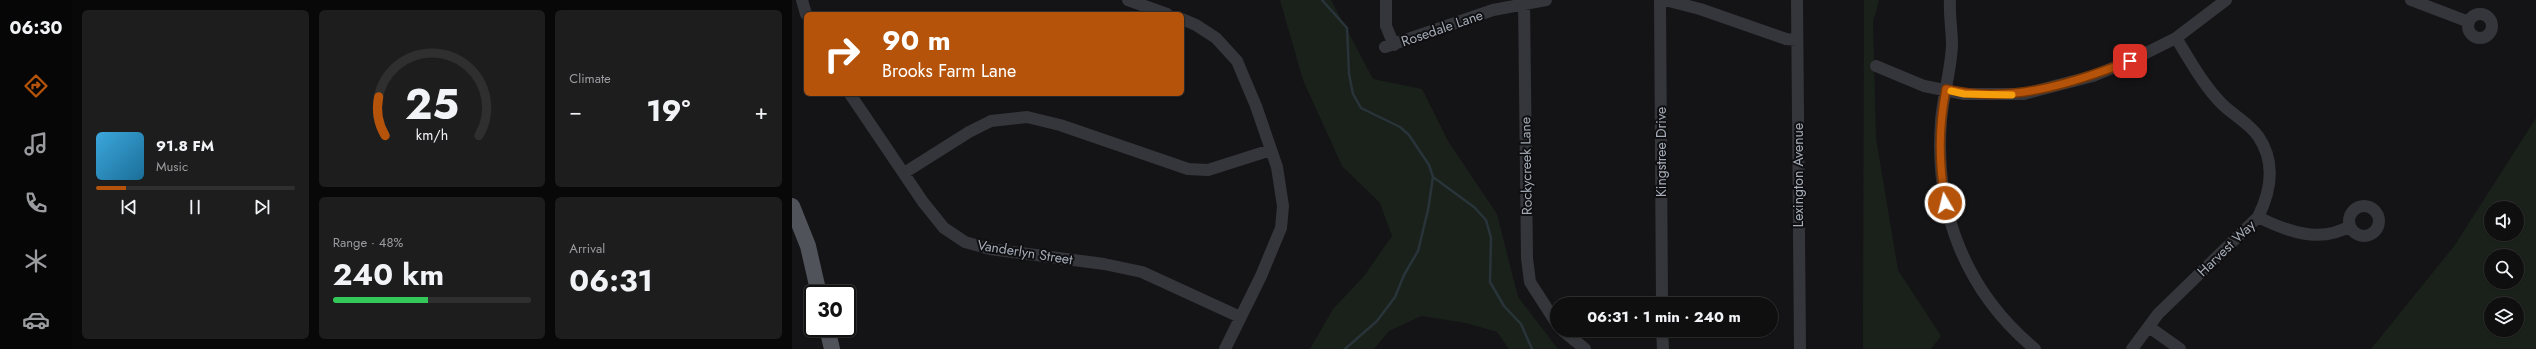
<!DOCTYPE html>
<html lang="en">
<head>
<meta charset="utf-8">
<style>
  :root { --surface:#0f0f10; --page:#1d1d1e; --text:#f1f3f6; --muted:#9b9c9f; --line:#2f2f30; --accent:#b45309 }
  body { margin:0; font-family:Jost,sans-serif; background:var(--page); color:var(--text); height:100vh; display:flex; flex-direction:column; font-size:15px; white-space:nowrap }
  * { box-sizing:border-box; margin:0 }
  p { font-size:13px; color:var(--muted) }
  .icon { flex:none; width:22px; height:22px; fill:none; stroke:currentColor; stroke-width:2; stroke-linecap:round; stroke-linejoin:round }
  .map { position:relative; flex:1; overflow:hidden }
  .sheet { display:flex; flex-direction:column; gap:10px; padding:10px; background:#080809; width:720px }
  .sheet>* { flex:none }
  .hud { position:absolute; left:12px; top:12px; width:380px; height:84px; border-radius:6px; box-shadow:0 1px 3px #0004,0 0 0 1px var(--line); background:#b45309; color:#fff; overflow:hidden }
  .buttons { position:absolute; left:1692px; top:201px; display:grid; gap:8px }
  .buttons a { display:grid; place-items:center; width:40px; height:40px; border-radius:50%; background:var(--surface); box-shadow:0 1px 3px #0004,0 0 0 1px var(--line); font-size:20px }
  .speed { position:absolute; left:12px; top:285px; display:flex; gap:8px; font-size:20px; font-weight:700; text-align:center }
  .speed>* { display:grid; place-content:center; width:52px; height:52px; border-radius:50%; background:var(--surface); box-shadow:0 1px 3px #0004,0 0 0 1px var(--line); line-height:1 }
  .speed .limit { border:2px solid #111; border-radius:6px; background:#fff; color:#111 }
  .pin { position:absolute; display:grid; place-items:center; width:34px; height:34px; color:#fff; margin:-17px; border-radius:8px; box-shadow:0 2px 6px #0006 }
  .me { position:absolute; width:44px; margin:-22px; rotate:352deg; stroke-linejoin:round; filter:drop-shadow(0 0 3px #0008) }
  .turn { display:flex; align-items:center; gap:14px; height:84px; padding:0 12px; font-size:18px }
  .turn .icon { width:52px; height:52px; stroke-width:2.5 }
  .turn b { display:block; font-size:28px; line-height:34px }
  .big { font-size:30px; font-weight:700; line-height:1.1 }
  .sheet .widget { flex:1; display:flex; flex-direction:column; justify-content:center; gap:6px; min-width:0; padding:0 14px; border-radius:6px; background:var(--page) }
  .sheet .dial { align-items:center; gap:0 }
  .dial svg { height:104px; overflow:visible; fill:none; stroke:var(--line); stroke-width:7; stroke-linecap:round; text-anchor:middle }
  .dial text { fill:var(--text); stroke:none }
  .song { display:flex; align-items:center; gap:12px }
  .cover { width:48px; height:48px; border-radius:6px; background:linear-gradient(135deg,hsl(200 70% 55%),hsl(200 70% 35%)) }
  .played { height:4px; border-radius:2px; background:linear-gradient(90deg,var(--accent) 15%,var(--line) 15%) }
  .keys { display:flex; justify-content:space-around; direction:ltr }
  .heat { display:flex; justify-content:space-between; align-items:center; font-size:22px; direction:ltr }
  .charge { height:6px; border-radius:3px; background:linear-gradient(90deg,#34c759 48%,var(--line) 0) }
  .sheet .tiles { flex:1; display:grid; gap:10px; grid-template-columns:repeat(3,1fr) }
  .widget:first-child { grid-row:span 2 }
  .trip { position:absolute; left:758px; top:297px; width:228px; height:40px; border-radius:20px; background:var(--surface); box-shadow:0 1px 3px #0004,0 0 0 1px var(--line); font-weight:700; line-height:40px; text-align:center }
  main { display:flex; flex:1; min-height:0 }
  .tab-bar { display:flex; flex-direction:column; width:72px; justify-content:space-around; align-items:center; background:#060606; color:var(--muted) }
  .tab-bar .icon { width:28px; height:28px }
  .tab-bar .selected { color:var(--accent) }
  .tab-bar b { font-size:18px; color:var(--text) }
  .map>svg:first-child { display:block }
  .green { fill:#1a211a; fill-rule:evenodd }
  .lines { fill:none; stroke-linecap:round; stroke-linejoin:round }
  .stream { stroke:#29343a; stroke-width:2.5 }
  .minor { stroke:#35363b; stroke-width:12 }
  .major { stroke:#50535a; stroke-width:16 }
  .route-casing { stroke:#753606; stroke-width:10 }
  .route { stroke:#b45309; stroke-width:7 }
  .slow { stroke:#f59e0b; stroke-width:7 }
  .labels { text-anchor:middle; stroke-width:4; stroke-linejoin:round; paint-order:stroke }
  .street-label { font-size:14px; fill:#a5acb7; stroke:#0f0f11 }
</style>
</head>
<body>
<main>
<nav class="tab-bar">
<b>06:30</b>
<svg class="icon selected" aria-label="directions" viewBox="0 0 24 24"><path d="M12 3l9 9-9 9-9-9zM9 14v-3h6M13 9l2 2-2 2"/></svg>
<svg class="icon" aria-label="music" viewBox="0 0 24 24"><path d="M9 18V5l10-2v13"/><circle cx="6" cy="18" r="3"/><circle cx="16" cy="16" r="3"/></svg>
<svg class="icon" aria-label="phone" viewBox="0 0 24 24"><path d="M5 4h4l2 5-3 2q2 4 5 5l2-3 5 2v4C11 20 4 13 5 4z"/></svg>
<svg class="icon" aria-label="climate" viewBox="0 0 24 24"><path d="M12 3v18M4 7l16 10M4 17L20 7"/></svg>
<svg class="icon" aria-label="car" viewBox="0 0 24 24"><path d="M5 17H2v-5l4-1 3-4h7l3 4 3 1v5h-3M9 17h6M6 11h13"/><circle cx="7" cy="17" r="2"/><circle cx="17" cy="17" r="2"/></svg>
</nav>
<section class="sheet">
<div class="tiles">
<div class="widget">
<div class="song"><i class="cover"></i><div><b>91.8 FM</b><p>Music</p></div></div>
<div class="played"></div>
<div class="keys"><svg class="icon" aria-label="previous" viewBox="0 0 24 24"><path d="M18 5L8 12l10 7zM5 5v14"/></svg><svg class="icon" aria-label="pause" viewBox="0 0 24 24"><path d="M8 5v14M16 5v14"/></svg><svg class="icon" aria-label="next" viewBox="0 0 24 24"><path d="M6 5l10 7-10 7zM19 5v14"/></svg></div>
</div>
<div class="widget dial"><svg viewBox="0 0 100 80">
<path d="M14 69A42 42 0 1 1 86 69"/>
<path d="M14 69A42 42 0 0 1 9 39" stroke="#b45309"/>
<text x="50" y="56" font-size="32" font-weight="700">25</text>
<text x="50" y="72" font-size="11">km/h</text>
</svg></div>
<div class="widget"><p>Climate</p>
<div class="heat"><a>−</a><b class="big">19°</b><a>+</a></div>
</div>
<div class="widget"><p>Range · 48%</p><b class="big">240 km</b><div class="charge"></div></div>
<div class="widget"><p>Arrival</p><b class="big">06:31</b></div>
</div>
</section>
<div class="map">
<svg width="1744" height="349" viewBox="0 0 1744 349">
  <rect width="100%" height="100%" fill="#141416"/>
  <!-- green -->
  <path class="green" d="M 488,0 L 539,0 L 581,79 L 630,89 L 656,141 L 705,214 L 726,297 L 766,349 L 717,349 L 705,332 L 674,323 L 629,316 L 597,331 L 582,349 L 518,349 L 541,309 L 572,276 L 600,236 L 588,203 L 550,166 L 511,80 Z
    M 1072,0 L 1087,0 L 1081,22 L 1084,138 L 1106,270 L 1149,336 L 1139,349 L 1071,349 Z
    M 1744,118 L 1744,349 L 1579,349 L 1663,245 ZM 1699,208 L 1725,208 L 1725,234 L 1699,234 ZM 1699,256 L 1725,256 L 1725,282 L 1699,282 ZM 1699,304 L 1725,304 L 1725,330 L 1699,330 Z"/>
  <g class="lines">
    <!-- stream -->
    <path class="stream" d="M 530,0 L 555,28 L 557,74 L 561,94 L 569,108 L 608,127 L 617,135 L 637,165 L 641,177 L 636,210 L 626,251 L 612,275 L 603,297 L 585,321 L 553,349
      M 641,177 L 682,207 L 694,220 L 699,238 L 698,282 L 712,306 L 729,324 L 740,349"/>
    <!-- minor -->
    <path class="minor" d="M 10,0 L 14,14
      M 336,0 L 375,14
      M 594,0 L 594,26 L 602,45
      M 732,0 L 735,258 L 738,282 L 765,324
      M 868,0 L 870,304
      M 873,0 L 908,9 L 994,39 L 1005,40
      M 1005,0 L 1008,349
      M 1158,0 C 1157,15 1160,30 1160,45 C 1159,71 1151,95 1149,121 C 1142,210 1173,291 1243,349
      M 1619,0 L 1677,22
      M1676 26a12 12 0 1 1 24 0a12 12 0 1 1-24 0Z
      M 390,19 L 404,25 L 424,38 L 445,61 L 464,106 L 485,167 L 491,206 L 489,228 L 469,276 L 433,349
      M 593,47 L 701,10 L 754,0
      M 1084,66 L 1132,86 L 1172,94 L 1232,94 L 1301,76 L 1338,61 L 1384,38 L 1434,0
      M 58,94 L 131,202 L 152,228 L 173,242 L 198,249 L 312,264 L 350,272 L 448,317
      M 112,173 L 177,132 L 199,121 L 235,117 L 268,125 L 396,169 L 416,170 L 479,150
      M1557 221a15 15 0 1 1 30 0a15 15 0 1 1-30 0Z
      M 1466,217 C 1494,231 1528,244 1558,226
      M 1357,327 L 1388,349
      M 770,330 L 793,349
      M 870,330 L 871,349
      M 1340,349 L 1366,314 L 1466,217 C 1479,191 1484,162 1466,136 C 1457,123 1441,115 1430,104 C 1411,85 1398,60 1384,38"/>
    <!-- major -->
    <path class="major" d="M 0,206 L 16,246 L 27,294
      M 35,328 L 40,349"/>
  </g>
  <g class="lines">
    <!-- route casing -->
    <g class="route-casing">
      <path id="route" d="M 1153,203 C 1147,161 1146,131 1154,89 C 1218,104 1279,84 1338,61"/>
    </g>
    <!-- route -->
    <use href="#route" class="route"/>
    <!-- slow -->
    <path class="slow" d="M 1159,91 L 1172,94 L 1220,95"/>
  </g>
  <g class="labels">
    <!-- street labels -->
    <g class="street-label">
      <text transform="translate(650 28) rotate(-19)" y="5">Rosedale Lane</text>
      <text transform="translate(869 152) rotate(-90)" y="5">Kingstree Drive</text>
      <text transform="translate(734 166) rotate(-91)" y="5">Rockycreek Lane</text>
      <text transform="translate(1006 175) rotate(-90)" y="5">Lexington Avenue</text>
      <text transform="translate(1434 248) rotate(-44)" y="5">Harvest Way</text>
      <text transform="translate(233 252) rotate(9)" y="5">Vanderlyn Street</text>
    </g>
  </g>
</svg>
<div class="buttons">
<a><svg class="icon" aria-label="sound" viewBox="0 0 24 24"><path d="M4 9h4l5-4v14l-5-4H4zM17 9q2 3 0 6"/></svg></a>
<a><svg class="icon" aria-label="search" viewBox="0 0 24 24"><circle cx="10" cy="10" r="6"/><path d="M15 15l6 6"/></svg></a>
<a><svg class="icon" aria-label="layers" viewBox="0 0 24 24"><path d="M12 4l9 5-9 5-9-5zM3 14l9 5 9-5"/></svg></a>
</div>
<div class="speed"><div class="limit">30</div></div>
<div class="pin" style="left:1338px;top:61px;background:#d93025"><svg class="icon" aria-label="arrive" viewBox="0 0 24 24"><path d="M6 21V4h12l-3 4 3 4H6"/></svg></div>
<svg class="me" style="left:1153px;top:203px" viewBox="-20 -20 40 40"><circle r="17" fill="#b45309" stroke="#fff" stroke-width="3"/><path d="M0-11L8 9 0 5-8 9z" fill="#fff"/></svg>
<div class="trip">06:31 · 1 min · 240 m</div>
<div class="hud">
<div class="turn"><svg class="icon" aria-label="right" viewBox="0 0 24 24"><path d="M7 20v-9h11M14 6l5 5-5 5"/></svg><div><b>90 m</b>Brooks Farm Lane</div></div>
</div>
</div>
</main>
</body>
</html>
